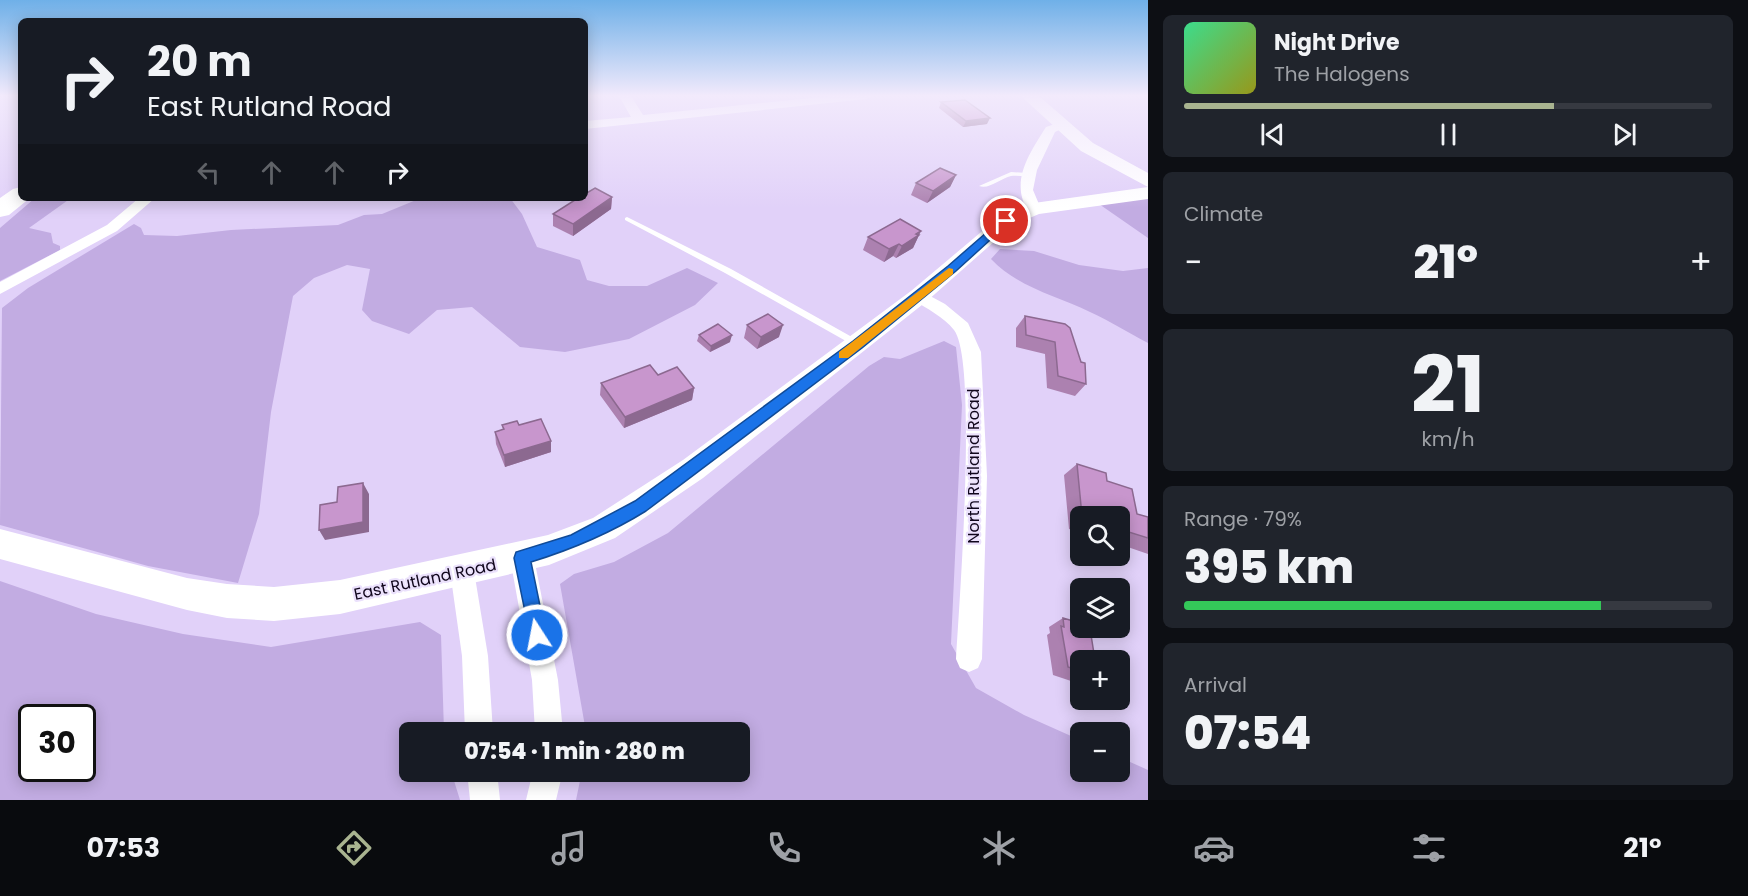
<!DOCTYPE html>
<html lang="en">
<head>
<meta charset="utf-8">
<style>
  :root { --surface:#171b24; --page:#20242c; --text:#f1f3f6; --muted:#9ea1a6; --line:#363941; --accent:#a9b490 }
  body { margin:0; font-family:Poppins,sans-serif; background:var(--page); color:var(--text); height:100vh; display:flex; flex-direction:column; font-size:22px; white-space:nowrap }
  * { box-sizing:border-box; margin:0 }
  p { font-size:20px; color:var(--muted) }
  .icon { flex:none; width:33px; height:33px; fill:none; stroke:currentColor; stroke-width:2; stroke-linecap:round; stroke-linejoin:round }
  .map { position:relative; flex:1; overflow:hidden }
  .details { display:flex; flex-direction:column; gap:15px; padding:15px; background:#0d0f14; width:600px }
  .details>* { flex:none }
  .banner { position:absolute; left:18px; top:18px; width:570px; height:183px; border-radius:9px; box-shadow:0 3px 15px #0003; background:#171b24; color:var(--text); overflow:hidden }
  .controls { position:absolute; left:1070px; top:506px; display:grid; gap:12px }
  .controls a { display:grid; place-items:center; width:60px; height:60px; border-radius:9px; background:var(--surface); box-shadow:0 3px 15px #0003; font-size:30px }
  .speed { position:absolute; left:18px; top:704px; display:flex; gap:12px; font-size:30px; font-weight:700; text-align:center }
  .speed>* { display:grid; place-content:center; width:78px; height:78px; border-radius:50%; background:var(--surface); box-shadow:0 3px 15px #0003; line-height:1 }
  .speed .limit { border:3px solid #111; border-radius:9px; background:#fff; color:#111 }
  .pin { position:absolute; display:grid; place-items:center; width:51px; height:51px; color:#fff; margin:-26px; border:3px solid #fff; border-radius:50%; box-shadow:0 2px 6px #0007 }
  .me { position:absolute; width:66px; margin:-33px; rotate:349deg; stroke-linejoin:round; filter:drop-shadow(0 0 4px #0008) }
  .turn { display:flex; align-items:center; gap:21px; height:126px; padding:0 30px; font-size:27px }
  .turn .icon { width:78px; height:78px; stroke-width:2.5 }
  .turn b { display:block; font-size:42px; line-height:51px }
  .lanes { display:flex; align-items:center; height:57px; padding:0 30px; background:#0003; justify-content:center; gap:30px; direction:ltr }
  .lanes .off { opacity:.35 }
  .big { font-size:45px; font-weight:800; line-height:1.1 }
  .details .tile { flex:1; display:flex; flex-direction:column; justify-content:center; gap:9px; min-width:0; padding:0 21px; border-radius:9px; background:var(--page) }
  .details .dial { align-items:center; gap:0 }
  .dial b { font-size:78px; line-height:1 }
  .song { display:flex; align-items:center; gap:18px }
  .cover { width:72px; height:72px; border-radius:9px; background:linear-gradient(135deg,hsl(150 70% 55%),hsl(60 70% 35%)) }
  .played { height:6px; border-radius:3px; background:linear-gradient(90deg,var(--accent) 70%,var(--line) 70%) }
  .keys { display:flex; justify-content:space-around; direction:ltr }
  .heat { display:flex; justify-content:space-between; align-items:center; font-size:33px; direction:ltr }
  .charge { height:9px; border-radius:4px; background:linear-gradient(90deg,#34c759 79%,var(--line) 0) }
  .trip { position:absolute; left:399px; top:722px; width:351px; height:60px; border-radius:9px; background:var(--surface); box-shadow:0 3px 15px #0003; font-weight:800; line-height:60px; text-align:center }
  .tabs { display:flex; height:96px; justify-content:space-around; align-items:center; background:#090b0e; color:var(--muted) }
  .tabs .icon { width:42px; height:42px }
  .tabs .on { color:var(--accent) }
  .tabs b { font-size:27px; color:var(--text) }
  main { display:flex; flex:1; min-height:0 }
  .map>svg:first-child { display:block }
  .green { fill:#c2ace2; fill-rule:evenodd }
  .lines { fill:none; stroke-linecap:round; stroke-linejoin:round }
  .lane { fill:#fff; fill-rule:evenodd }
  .street { fill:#fff; fill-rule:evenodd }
  .secondary { fill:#fff; fill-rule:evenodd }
  .highway { fill:#fff; fill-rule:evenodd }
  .wall { fill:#ac81b0 }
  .shaded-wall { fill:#8c6990 }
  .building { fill:#c896cd; stroke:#8c6990; stroke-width:1.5 }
  .route { fill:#1a73e8; stroke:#114b97; stroke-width:1.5 }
  .slow { fill:#f59e0b }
  .labels { text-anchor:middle; stroke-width:4.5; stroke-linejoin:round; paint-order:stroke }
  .street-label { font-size:16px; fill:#10061c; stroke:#ebe1fc }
</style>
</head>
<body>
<main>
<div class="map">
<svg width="1148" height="800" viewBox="0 0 1148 800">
  <rect width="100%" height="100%" fill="#e1d1f9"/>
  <!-- green -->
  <path class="green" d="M 1148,195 L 1148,238 L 1099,204 Z
    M 35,198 L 71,198 L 29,228 L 51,233 L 53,243 L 60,246 L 60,250 L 0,281 L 0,228 Z
    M 421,198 L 510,198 L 522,214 L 537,247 L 580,260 L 587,280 L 609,286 L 647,286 L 687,268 L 718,283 L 695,305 L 629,339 L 565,352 L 520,347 L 472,307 L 437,310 L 409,334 L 372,321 L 362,310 L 370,269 L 347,265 L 314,278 L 293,296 L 271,412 L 259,514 L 238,583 L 148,566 L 0,525 L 2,308 L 28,288 L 134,224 L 141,228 L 144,235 L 177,236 L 231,230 L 338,225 L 364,215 L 382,214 Z
    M 1000,249 L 1034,251 L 1079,265 L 1123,271 L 1148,268 L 1148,343 C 1129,333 1110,321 1090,312 C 1055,295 1019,288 991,259 Z
    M 944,341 L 956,347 L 962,405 L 951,644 L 976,688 L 1024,715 L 1080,740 L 1080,771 L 1119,771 L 1119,757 L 1148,770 L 1148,800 L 576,800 L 582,771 L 740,771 L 740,732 L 586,732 L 560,584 L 574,574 L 614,562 L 668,533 L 869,366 L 884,357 L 900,359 Z
    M 0,581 L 96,614 L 183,634 L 271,647 L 420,622 L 441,635 L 444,732 L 410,732 L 410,771 L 451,771 L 460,800 L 0,800 ZM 32,717 L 82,717 L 82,768 L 32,768 Z"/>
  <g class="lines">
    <!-- lane -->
    <path class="lane" d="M 1011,172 L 1028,173 L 1031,175 C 1025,178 1019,175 1011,176 C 1001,178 989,190 979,186 Z
      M 627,217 L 731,269 L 859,341 L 860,343 L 856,346 L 853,345 L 725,273 L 625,220 L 625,218 Z"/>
    <!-- street -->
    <path class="street" d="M 619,96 L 631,96 L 643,115 L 832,96 L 872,96 L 866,99 L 585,129 L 585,121 L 631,117 Z
      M 1061,122 L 1067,126 L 1055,132 L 1037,170 L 1033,190 L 1041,209 L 1034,213 L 1029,212 C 1009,183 1029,154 1046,127 Z
      M 139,198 L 155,198 L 117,231 L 0,294 L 0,282 L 107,225 Z
      M 919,290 L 945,304 L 968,323 L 981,352 L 987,476 L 982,659 L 978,668 L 969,672 L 960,668 L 956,659 C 959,607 978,360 954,330 C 944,317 926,308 913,300 L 911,296 Z
      M 522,547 L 530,550 L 534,558 L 558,680 L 563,732 L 535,732 L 532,680 L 510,558 L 514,550 Z
      M 462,560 L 470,563 L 474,571 L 488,656 L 493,732 L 465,732 L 462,656 L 450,571 L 454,563 Z
      M 467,771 L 497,771 L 500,800 L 470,800 Z
      M 533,771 L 563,771 L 556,800 L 526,800 Z"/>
    <!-- secondary -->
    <path class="secondary" d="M 1021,96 L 1039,96 L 1093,143 L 1148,173 L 1148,187 L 1081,151 Z
      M 1148,187 L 1148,199 L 1039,214 L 1013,225 L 927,301 L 703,478 L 615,538 L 549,565 L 340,614 L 274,621 L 227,618 L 187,610 L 0,559 L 0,529 L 187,578 L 227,584 L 274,587 L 340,580 L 548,535 L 593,518 L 683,460 L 911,291 L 999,217 L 1034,203 Z"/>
    <!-- highway -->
    <path class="highway" d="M 21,187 L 21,198 L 30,198 L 9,215 L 0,217 L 0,198 L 13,189 Z"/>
  </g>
  <!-- wall -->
  <path class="wall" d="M 941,102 L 987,124 L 963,127 L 939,108 Z
    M 956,175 L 950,187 L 927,203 L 911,195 L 916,183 Z
    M 612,197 L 611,209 L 573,236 L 553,226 L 553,214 Z
    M 919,235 L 913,248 L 896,258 L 893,256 L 884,262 L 863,250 L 868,237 Z
    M 1025,316 L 1065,324 L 1086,384 L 1075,396 L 1047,388 L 1045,354 L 1016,347 L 1016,328 Z
    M 747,325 L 779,337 L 757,349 L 744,338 Z
    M 699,335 L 730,342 L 710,352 L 697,341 Z
    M 658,375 L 694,388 L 692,400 L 624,428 L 600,395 L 601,383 Z
    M 502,425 L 519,425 L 551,441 L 551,452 L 505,467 L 496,444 L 495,432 L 503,430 Z
    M 1077,464 L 1107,481 L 1137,514 L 1148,517 L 1148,554 L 1119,544 L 1119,516 L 1080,516 L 1080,532 L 1069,529 L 1064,475 Z
    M 1063,618 L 1080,660 L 1080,684 L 1053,675 L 1047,635 L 1050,633 L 1049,627 Z"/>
  <!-- shaded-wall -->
  <path class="shaded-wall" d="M 990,118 L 987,124 L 963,127 L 966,121 Z
    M 956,175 L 950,187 L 927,203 L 933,191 Z
    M 612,197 L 611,209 L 573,236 L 573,224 Z
    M 921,231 L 913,248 L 896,258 L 902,246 Z
    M 899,244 L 893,256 L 884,262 L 889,249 Z
    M 783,325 L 779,337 L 757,349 L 761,337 Z
    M 732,335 L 730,342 L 710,352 L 711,346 Z
    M 694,388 L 692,400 L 624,428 L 625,417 Z
    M 551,441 L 551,452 L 505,467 L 504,455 Z
    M 363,483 L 369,494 L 369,532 L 325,540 L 319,530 Z"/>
  <!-- building -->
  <path class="building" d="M 965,100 L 990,118 L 966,121 L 941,102 Z
    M 940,168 L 956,175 L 933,191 L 916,183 Z
    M 595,188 L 612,197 L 573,224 L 553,214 L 578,198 L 585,198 L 585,194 Z
    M 900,219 L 921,231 L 916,234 L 919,235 L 902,246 L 899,244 L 889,249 L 868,237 Z
    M 768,314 L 783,325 L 761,337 L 747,325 Z
    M 1025,316 L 1065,324 L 1070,328 L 1081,362 L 1085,363 L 1086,384 L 1058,376 L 1055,342 L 1026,335 Z
    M 718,324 L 732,335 L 711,346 L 699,335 Z
    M 650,365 L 658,375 L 677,367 L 694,388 L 625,417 L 601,383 Z
    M 541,419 L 551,441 L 504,455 L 495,432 L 504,429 L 502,425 L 517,421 L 519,425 Z
    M 1077,464 L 1106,473 L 1107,481 L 1132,489 L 1137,514 L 1148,517 L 1148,538 L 1119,529 L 1119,516 L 1082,516 Z
    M 363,483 L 363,522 L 319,530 L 320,505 L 337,502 L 338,487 Z
    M 1063,618 L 1080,623 L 1080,627 L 1084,627 L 1085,634 L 1091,635 L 1095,660 L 1080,660 L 1080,671 L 1068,667 L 1061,626 L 1064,627 Z"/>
  <!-- sky -->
  <linearGradient id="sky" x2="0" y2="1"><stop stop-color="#6fb0e8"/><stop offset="0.46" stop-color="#f2eafc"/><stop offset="1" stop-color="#f2eafc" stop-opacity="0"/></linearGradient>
  <rect width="1148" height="208" fill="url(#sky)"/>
  <!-- route -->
  <path class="route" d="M 1002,219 L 1011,221 L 956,271 L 862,348 L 646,511 C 609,534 573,549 531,562 L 546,635 L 544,641 L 537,644 L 531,641 L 514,558 L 516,552 L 571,535 L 635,501 L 853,341 L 948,266 Z"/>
  <!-- slow -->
  <path class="slow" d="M 949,268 L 953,269 L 953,274 L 848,358 L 839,358 L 839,352 Z"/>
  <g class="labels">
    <!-- street labels -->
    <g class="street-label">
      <text transform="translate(973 466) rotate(-90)" y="6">North Rutland Road</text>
      <text transform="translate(425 579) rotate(-12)" y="6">East Rutland Road</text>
    </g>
  </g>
</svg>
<div class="controls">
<a><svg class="icon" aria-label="search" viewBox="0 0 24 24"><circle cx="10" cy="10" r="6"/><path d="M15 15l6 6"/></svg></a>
<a><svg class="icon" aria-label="layers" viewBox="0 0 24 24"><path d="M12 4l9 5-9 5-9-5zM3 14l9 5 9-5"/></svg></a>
<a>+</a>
<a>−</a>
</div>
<div class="speed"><div class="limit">30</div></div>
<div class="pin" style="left:1006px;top:221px;background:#d93025"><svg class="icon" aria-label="arrive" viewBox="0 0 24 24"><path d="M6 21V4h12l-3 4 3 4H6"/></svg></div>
<svg class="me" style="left:537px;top:635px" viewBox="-20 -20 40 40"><circle r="17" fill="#1a73e8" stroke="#fff" stroke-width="3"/><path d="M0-11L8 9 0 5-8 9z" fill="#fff"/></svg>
<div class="trip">07:54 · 1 min · 280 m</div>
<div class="banner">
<div class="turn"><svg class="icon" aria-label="right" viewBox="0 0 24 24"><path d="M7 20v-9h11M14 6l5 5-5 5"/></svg><div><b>20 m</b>East Rutland Road</div></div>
<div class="lanes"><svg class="icon off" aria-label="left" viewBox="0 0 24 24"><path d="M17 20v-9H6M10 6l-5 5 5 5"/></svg><svg class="icon off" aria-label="ahead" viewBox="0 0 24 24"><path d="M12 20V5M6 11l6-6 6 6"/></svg><svg class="icon off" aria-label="ahead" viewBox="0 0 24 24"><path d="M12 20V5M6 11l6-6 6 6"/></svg><svg class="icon" aria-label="right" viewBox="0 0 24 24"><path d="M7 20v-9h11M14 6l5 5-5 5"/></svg></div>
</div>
</div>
<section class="details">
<div class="tile">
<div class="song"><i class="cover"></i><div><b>Night Drive</b><p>The Halogens</p></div></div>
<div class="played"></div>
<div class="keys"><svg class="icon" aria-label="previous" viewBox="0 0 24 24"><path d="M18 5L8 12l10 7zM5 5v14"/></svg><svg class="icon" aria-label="pause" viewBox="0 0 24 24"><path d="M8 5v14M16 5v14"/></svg><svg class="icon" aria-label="next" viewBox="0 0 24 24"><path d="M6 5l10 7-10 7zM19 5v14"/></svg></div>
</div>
<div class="tile"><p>Climate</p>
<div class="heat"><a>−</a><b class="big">21°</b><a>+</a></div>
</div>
<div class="tile dial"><b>21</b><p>km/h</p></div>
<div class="tile"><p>Range · 79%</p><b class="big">395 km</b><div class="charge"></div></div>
<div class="tile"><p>Arrival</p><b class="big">07:54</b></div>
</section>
</main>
<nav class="tabs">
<b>07:53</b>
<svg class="icon on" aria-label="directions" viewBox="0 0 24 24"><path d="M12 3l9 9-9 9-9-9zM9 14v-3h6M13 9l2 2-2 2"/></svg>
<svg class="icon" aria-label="music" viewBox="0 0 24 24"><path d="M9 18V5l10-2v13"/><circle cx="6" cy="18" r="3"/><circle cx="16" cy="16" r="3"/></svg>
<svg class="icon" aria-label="phone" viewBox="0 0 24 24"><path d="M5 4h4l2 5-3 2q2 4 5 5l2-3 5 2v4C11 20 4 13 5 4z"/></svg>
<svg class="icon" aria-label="climate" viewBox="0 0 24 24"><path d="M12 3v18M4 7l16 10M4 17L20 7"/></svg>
<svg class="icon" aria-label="car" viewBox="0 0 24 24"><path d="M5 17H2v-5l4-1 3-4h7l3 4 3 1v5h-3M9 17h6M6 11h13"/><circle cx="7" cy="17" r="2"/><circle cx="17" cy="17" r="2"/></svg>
<svg class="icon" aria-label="filters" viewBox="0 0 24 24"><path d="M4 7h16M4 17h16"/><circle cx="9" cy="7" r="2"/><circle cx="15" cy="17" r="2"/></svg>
<b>21°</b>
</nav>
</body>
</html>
